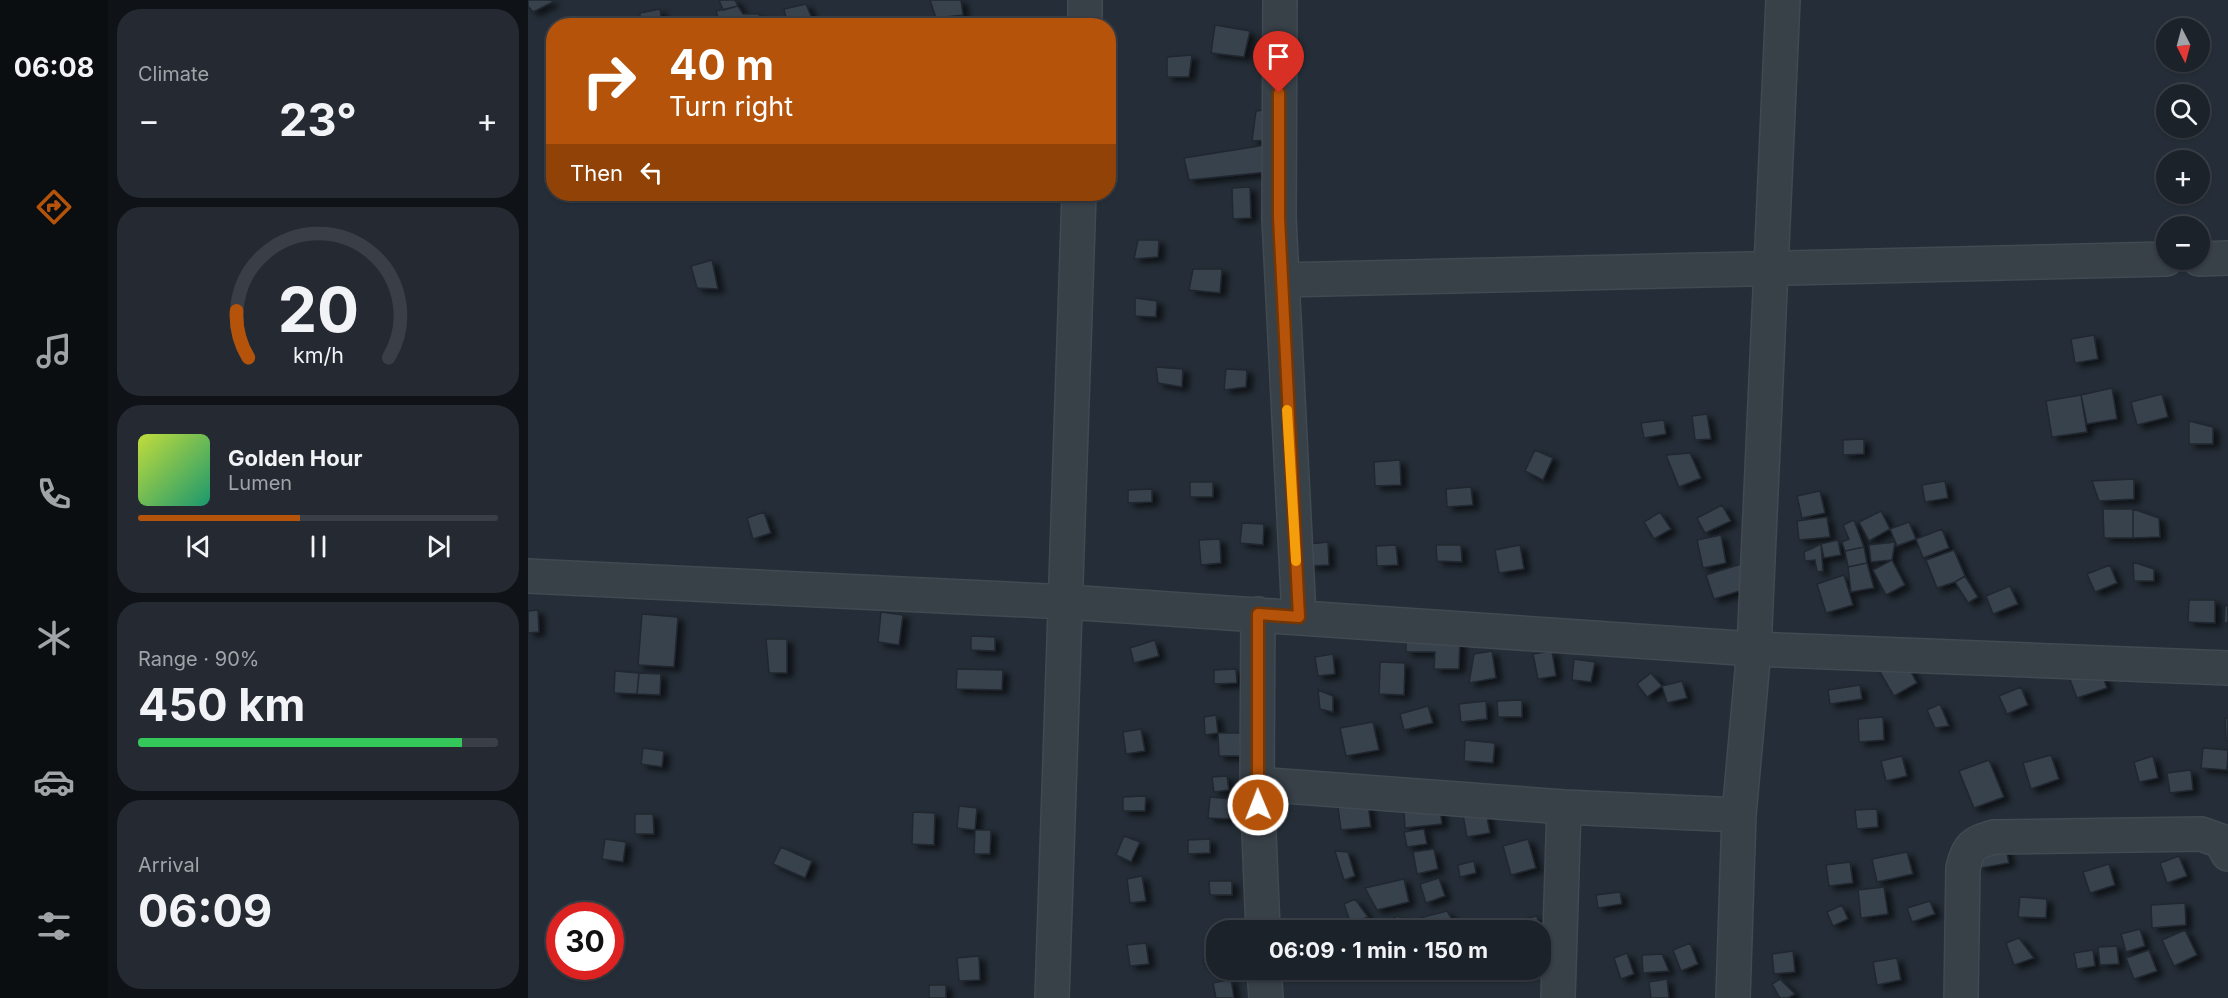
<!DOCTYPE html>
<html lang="en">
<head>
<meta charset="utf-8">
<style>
  :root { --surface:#1c222a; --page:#252a32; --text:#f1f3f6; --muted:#a0a4a8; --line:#3a3f47; --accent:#b45309 }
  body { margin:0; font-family:Inter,sans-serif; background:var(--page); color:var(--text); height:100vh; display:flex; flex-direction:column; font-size:22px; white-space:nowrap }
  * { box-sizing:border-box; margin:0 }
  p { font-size:20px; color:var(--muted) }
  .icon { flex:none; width:33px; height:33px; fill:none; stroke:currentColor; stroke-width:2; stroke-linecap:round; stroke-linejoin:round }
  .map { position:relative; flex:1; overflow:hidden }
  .side { display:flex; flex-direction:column; gap:9px; padding:9px; background:#0f1317; width:420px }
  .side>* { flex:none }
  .guide { position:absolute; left:18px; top:18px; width:570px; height:183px; border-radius:24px; box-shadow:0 2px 4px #0004,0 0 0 2px var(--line); background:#b45309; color:#fff; overflow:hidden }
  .needle { width:39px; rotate:174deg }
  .buttons { position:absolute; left:1628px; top:18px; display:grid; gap:12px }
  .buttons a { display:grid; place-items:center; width:54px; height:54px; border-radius:50%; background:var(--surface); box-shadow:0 2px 4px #0004,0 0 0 2px var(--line); font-size:30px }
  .speed { position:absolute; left:18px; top:902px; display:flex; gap:12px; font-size:30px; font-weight:700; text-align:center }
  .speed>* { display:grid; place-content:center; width:78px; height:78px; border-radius:50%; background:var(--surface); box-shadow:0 2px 4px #0004,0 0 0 2px var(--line); line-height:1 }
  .speed .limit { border:9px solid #d22; background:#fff; color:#111 }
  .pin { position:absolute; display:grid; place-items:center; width:51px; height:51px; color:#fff; margin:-62px -26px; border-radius:50% 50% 50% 0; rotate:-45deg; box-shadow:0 0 6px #0007 }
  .pin .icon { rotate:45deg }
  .me { position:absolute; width:66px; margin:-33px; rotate:359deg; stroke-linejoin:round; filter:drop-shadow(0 0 4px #0008) }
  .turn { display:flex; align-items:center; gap:21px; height:126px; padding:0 24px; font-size:27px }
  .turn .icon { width:78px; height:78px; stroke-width:2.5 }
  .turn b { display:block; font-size:42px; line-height:51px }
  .then { display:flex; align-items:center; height:57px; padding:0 24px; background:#0003; gap:12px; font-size:22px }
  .big { font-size:45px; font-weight:700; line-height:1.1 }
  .side .tile { flex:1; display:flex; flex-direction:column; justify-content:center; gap:9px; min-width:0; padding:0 21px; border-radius:24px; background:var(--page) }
  .side .dial { align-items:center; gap:0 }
  .dial svg { height:156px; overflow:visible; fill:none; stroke:var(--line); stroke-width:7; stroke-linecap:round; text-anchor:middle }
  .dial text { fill:var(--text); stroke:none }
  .song { display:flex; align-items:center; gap:18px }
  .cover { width:72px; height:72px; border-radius:9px; background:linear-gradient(135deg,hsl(70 70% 55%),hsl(160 70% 35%)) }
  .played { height:6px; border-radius:3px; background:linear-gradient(90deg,var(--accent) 45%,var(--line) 45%) }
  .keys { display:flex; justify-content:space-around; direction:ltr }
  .heat { display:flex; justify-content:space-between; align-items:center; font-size:33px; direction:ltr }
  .charge { height:9px; border-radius:4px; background:linear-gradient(90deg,#34c759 90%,var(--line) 0) }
  .trip { position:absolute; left:678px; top:920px; width:345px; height:60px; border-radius:24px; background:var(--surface); box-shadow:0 2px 4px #0004,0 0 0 2px var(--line); font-weight:700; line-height:60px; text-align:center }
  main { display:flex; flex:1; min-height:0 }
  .menu { display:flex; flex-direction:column; width:108px; justify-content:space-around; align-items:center; background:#0b0e11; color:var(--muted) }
  .menu .icon { width:42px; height:42px }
  .menu .selected { color:var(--accent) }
  .menu b { font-size:27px; color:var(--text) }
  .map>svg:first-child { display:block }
  .building { fill:#38424e; stroke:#20272f; stroke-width:1.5; filter:url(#shadow) }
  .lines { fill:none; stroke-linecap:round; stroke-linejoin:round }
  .minor-casing { stroke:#414951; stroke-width:36 }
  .minor { stroke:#384048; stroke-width:33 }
  .route-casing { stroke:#753606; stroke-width:15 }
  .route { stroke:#b45309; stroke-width:10 }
  .slow { stroke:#f59e0b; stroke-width:10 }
</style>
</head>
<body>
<main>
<nav class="menu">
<b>06:08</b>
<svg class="icon selected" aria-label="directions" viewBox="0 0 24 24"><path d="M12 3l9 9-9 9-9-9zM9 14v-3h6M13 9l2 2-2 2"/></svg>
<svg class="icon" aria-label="music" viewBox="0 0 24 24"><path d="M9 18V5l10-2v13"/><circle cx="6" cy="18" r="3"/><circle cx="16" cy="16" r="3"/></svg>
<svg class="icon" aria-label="phone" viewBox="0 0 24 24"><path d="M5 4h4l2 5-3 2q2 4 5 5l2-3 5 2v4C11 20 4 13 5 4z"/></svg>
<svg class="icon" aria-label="climate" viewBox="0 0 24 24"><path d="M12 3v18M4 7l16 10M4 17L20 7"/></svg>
<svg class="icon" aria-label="car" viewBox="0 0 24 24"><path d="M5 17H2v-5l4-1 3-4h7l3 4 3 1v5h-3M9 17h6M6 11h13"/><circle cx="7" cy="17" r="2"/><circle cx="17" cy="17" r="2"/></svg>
<svg class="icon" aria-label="filters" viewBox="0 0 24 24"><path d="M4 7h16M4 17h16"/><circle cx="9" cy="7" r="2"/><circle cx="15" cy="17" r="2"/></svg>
</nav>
<section class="side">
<div class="tile"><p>Climate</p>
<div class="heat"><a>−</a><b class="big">23°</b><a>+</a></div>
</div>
<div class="tile dial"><svg viewBox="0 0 100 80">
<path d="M14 69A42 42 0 1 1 86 69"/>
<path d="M14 69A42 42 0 0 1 8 45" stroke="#b45309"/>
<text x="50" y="56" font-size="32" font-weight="700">20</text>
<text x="50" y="72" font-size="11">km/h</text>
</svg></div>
<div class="tile">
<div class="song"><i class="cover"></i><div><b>Golden Hour</b><p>Lumen</p></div></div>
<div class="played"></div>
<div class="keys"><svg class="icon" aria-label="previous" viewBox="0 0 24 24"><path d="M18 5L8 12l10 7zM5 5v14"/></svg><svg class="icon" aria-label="pause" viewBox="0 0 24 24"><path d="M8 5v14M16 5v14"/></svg><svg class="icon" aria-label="next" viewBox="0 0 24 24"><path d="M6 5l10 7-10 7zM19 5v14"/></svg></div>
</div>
<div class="tile"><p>Range · 90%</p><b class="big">450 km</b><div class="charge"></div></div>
<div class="tile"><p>Arrival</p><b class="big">06:09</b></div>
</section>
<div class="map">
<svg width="1700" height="998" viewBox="0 0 1700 998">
  <defs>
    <filter id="shadow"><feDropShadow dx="6" dy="4" stdDeviation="3" flood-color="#0009"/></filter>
  </defs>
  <rect width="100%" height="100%" fill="#252e38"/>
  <!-- building -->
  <path class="building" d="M 0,0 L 23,0 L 25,2 L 5,12 L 0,6 Z
    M 191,0 L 207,0 L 210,6 L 195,10 Z
    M 402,0 L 433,0 L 435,15 L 408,18 Z
    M 278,4 L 287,26 L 260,26 L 256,9 Z
    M 210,6 L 215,14 L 231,14 L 234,24 L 192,26 L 188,11 Z
    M 132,9 L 134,26 L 112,26 L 112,13 Z
    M 687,25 L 722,31 L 716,57 L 683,53 Z
    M 664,55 L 661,77 L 639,77 L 639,57 Z
    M 746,109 L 751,140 L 724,141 L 728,111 Z
    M 737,145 L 740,172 L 661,180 L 656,158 Z
    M 722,187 L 723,218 L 705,219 L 704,188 Z
    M 610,240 L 631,240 L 630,257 L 606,259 Z
    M 184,260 L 190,289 L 169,288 L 163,266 Z
    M 665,269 L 694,269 L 692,293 L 661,290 Z
    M 607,298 L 629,301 L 628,317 L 607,316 Z
    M 1566,335 L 1570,359 L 1547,363 L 1543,339 Z
    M 628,367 L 655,369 L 654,387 L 630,383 Z
    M 698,369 L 719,370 L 718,387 L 696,390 Z
    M 1584,388 L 1589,419 L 1559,424 L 1553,395 Z
    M 1634,394 L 1640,417 L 1609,425 L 1603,402 Z
    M 1553,395 L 1559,432 L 1524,437 L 1518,401 Z
    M 1179,414 L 1183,439 L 1167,440 L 1164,416 Z
    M 1136,420 L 1138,434 L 1116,438 L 1113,423 Z
    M 1661,421 L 1685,427 L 1685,444 L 1661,444 Z
    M 1336,439 L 1336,454 L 1315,455 L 1315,440 Z
    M 1007,450 L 1025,458 L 1015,480 L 997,471 Z
    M 1162,453 L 1173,478 L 1151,487 L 1138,455 Z
    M 872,460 L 873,485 L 847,486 L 846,462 Z
    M 1606,479 L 1606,499 L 1571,501 L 1564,481 Z
    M 1417,481 L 1420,498 L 1397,502 L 1394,485 Z
    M 662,482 L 685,482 L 685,497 L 662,497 Z
    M 943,487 L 945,505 L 919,507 L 918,489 Z
    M 624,489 L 624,502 L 600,503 L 600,490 Z
    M 1292,491 L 1297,513 L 1274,518 L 1269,496 Z
    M 1194,505 L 1203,521 L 1177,533 L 1169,518 Z
    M 1575,509 L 1605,509 L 1605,538 L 1576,538 Z
    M 1605,509 L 1631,518 L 1632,537 L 1605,538 Z
    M 1353,511 L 1362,529 L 1341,541 L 1331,522 Z
    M 236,512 L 243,533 L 225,539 L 219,518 Z
    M 1132,512 L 1143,529 L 1126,539 L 1116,522 Z
    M 1299,517 L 1302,537 L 1271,540 L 1269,521 Z
    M 1326,520 L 1336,547 L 1317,551 L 1314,542 L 1321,539 L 1315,525 Z
    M 1381,522 L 1388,539 L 1369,546 L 1362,529 Z
    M 714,523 L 736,524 L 735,545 L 712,543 Z
    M 1414,529 L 1421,548 L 1395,558 L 1388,539 Z
    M 1193,535 L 1198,563 L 1175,568 L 1169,540 Z
    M 692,539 L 693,563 L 673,565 L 671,540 Z
    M 1310,540 L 1313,555 L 1296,558 L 1293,544 Z
    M 800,542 L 801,565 L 782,566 L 780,544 Z
    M 1367,542 L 1364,560 L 1343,562 L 1341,545 Z
    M 1293,544 L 1295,571 L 1289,572 L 1287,560 L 1277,561 L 1276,552 Z
    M 868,545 L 870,565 L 849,566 L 848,546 Z
    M 908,545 L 933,545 L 934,562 L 909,561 Z
    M 992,545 L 996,569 L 971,573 L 967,550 Z
    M 1336,547 L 1339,563 L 1320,567 L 1317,551 Z
    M 1426,550 L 1437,576 L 1427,582 L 1409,588 L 1398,560 Z
    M 1364,560 L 1377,585 L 1358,595 L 1345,570 Z
    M 1605,562 L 1626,569 L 1626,581 L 1606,581 Z
    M 1339,563 L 1346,588 L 1323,592 L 1320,567 Z
    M 1213,564 L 1221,588 L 1186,599 L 1178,575 Z
    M 1582,565 L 1589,583 L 1567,592 L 1559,574 Z
    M 1316,575 L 1325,605 L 1298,613 L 1289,584 Z
    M 1437,576 L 1450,597 L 1440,603 L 1427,582 Z
    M 1482,586 L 1490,604 L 1465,614 L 1458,596 Z
    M 1661,600 L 1687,600 L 1687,623 L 1660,622 Z
    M 1697,605 L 1700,606 L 1700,623 L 1696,623 Z
    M 10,610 L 11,632 L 0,633 L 0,611 Z
    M 353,612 L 375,615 L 371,645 L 350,642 Z
    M 114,614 L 150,617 L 146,667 L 110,665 Z
    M 443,636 L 467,637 L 467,651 L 443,650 Z
    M 878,637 L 932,638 L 931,669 L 906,669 L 907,652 L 878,652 Z
    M 238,639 L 259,639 L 259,673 L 241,673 Z
    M 627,640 L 631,656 L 606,663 L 602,648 Z
    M 964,651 L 968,678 L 941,683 L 946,654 Z
    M 1024,651 L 1028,676 L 1010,679 L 1005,654 Z
    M 805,654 L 807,674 L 790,676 L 787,657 Z
    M 1046,659 L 1067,662 L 1063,682 L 1044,680 Z
    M 1376,659 L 1389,683 L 1366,696 L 1347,663 Z
    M 852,662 L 877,663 L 876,695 L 851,694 Z
    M 1571,666 L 1579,688 L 1549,698 L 1541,677 Z
    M 429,669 L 475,670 L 474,690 L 428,689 Z
    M 708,669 L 709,683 L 686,684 L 686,670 Z
    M 87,671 L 111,673 L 109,694 L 86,693 Z
    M 111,673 L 133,674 L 132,695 L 109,694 Z
    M 1123,673 L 1134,686 L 1119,697 L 1109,684 Z
    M 1154,681 L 1159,698 L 1139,703 L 1134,686 Z
    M 1332,685 L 1334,699 L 1302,704 L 1300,690 Z
    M 1493,687 L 1500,705 L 1479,714 L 1471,696 Z
    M 790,690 L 805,696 L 805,712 L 792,709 Z
    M 994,700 L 994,717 L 970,717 L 969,701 Z
    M 958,701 L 959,719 L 933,722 L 931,704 Z
    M 1412,704 L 1421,726 L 1407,728 L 1399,710 Z
    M 900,706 L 905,723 L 876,730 L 872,714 Z
    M 688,715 L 690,733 L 677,735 L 676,717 Z
    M 1355,717 L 1356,740 L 1331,742 L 1330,719 Z
    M 1697,718 L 1700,718 L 1700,741 L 1698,741 Z
    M 845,722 L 851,750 L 818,756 L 812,728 Z
    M 613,729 L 617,751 L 598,754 L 595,732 Z
    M 690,733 L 713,733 L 712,756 L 691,756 Z
    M 937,740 L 967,743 L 965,763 L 936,761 Z
    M 115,748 L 136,751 L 134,767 L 113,764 Z
    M 1675,748 L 1700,750 L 1699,770 L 1673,768 Z
    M 1523,755 L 1531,779 L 1503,789 L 1495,763 Z
    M 1374,756 L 1379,776 L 1358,781 L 1353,761 Z
    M 1625,756 L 1630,778 L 1611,782 L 1606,762 Z
    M 1461,760 L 1476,797 L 1446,808 L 1431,771 Z
    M 1663,770 L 1665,790 L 1642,793 L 1639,773 Z
    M 699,776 L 701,790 L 686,792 L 684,777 Z
    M 618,796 L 617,811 L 595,811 L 595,797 Z
    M 682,797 L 702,799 L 701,819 L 680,818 Z
    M 840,804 L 843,827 L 813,830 L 810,807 Z
    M 431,806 L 449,808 L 447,830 L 429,828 Z
    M 912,809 L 914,824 L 877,828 L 876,812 Z
    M 1349,809 L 1350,827 L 1329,829 L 1327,810 Z
    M 958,811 L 962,833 L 939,837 L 935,815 Z
    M 385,812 L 407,813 L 406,845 L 384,844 Z
    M 107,814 L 125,814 L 126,834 L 107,834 Z
    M 896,829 L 899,844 L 879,847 L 876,832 Z
    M 447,830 L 463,830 L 462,854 L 446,854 Z
    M 596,836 L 612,842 L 603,862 L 588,855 Z
    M 77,839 L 98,842 L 95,862 L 74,859 Z
    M 682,839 L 682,853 L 660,854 L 660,840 Z
    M 1000,839 L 1008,868 L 983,875 L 975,846 Z
    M 1476,840 L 1481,863 L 1453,868 L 1442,847 Z
    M 253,847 L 284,861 L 277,878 L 245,864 Z
    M 906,849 L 910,869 L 889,874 L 885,852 Z
    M 807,851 L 820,852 L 827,876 L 816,880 Z
    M 1379,852 L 1385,874 L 1349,882 L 1344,859 Z
    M 1651,856 L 1659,876 L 1639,883 L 1632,863 Z
    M 946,861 L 948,873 L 932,877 L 930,865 Z
    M 1322,862 L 1325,883 L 1301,886 L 1298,865 Z
    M 1581,864 L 1587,885 L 1562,893 L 1555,872 Z
    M 614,876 L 618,901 L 602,903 L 599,879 Z
    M 911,878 L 917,896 L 898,903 L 892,884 Z
    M 876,879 L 881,902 L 849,910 L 837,888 Z
    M 681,881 L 704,881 L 704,895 L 682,895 Z
    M 1356,887 L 1360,914 L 1333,918 L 1330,890 Z
    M 1092,892 L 1094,904 L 1070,908 L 1068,895 Z
    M 1492,897 L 1519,899 L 1518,918 L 1490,917 Z
    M 827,899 L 840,917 L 823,924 L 816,904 Z
    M 1402,901 L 1407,914 L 1384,922 L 1379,908 Z
    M 1657,903 L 1658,925 L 1624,928 L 1623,905 Z
    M 1314,905 L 1320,919 L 1305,926 L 1299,912 Z
    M 919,911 L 927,925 L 900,930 L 892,918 Z
    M 871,916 L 876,930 L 840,930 L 839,927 Z
    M 1009,916 L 1012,930 L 981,930 L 979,923 Z
    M 1612,929 L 1617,946 L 1598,952 L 1593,934 Z
    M 1657,930 L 1669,955 L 1646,966 L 1634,940 Z
    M 1491,938 L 1506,958 L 1486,965 L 1478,943 Z
    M 681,942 L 688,944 L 688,966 L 675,963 Z
    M 618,943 L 621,964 L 602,966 L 599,945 Z
    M 1162,943 L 1170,964 L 1153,971 L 1145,950 Z
    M 1589,946 L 1591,964 L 1572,965 L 1570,947 Z
    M 1565,950 L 1567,966 L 1549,969 L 1546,953 Z
    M 1621,950 L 1629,971 L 1606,979 L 1598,958 Z
    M 1265,951 L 1267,972 L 1246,974 L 1244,954 Z
    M 1099,953 L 1106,974 L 1093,979 L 1086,958 Z
    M 1134,954 L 1141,971 L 1115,973 L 1114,955 Z
    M 451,956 L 452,980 L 431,981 L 429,958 Z
    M 1369,958 L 1373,980 L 1349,985 L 1345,962 Z
    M 703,979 L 706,998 L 688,998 L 685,983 Z
    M 1139,979 L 1141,998 L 1123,998 L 1121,982 Z
    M 1252,979 L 1267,994 L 1260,998 L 1252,998 L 1244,984 Z
    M 401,985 L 418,985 L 418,998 L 401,998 Z"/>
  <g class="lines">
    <!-- minor casing -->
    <g class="minor-casing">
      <path id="minor" d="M 752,0 L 751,218 L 771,617
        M 557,26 L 557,0
        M 1671,259 L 1700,258
        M 754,280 L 1638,259
        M 0,576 L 539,602 L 1226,649 L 1700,668
        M 730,614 L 729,784 L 735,930
        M 729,784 L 1036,807 L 1211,815
        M 736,969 L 738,998
        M 524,998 L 551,194
        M 1030,998 L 1036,807
        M 1205,998 L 1211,815 L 1226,649 L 1255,0
        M 1433,998 L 1435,868 C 1440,846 1445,843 1466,837 L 1673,834 L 1693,841 L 1700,854"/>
    </g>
    <!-- minor -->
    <use href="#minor" class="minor"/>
  </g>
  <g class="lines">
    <!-- route casing -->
    <g class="route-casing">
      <path id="route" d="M 730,805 L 730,614 L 771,617 L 751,218 L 751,93"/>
    </g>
    <!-- route -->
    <use href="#route" class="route"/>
    <!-- slow -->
    <path class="slow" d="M 759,410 L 768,561"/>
  </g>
</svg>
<div class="buttons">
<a><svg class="needle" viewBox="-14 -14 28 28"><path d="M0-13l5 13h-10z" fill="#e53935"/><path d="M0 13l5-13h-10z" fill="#a0a4a8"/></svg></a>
<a><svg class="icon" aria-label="search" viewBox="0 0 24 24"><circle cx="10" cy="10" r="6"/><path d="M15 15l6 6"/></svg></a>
<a>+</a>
<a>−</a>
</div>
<div class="speed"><div class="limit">30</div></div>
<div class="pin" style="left:751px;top:93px;background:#d93025"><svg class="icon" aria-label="arrive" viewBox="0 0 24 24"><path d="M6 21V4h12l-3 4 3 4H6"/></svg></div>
<svg class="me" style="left:730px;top:805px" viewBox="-20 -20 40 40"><circle r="17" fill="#b45309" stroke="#fff" stroke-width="3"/><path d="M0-11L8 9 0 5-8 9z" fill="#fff"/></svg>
<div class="trip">06:09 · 1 min · 150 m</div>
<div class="guide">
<div class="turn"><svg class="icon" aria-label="right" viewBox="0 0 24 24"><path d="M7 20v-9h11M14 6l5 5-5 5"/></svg><div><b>40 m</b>Turn right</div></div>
<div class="then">Then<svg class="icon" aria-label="left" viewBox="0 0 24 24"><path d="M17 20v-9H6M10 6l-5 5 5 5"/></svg></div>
</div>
</div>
</main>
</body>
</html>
